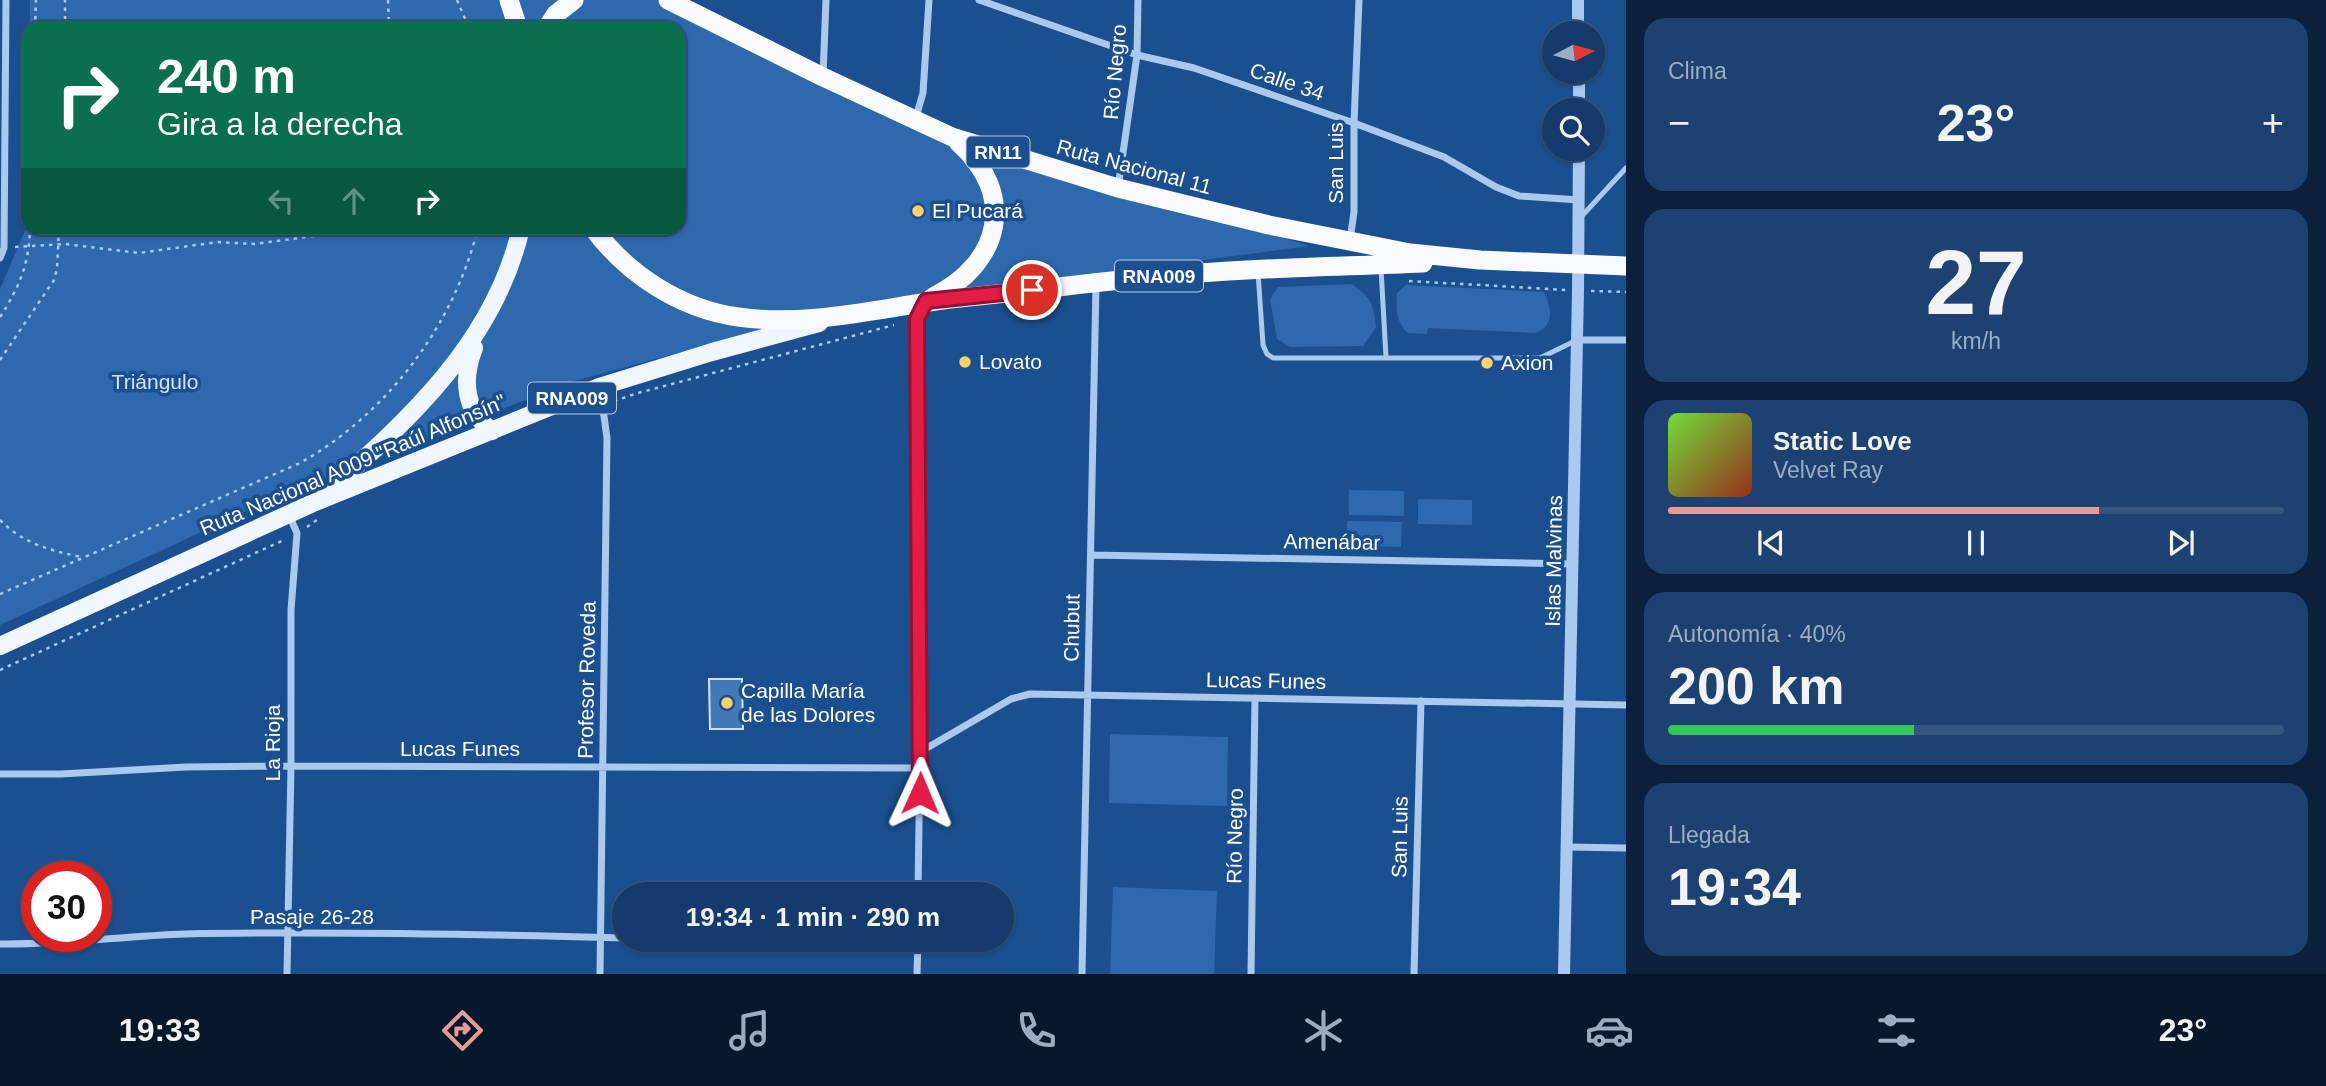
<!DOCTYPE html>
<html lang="es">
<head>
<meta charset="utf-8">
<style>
  :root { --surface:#143b6b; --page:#1d4271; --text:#f1f3f6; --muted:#9dadc1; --line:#33557e; --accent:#e69b98 }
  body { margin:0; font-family:Arial,sans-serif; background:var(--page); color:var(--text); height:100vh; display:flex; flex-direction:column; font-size:26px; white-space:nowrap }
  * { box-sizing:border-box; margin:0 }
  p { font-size:23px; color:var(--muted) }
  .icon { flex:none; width:38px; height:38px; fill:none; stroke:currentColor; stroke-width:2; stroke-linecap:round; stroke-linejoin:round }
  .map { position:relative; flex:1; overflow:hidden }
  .side { display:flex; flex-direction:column; gap:18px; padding:18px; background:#0b203b; width:700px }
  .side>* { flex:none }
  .banner { position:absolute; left:21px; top:21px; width:665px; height:214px; border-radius:21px; box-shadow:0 2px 5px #0004,0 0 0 2px var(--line); background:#0b6e4f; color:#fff; overflow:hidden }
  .needle { width:46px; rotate:84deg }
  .buttons { position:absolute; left:1542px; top:21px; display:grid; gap:14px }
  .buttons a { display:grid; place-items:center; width:63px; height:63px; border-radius:50%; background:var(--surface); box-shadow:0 2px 5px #0004,0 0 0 2px var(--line); font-size:35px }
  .speed { position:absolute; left:21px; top:861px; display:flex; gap:14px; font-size:35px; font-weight:700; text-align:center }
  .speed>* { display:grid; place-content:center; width:91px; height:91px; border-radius:50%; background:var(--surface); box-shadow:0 2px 5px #0004,0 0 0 2px var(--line); line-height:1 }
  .speed .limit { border:10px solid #d22; background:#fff; color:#111 }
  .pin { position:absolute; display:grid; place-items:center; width:60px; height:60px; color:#fff; margin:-30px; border:4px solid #fff; border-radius:50%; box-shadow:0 2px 7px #0007 }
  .me { position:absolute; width:77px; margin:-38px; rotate:1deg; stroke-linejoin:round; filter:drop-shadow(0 0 5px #0008) }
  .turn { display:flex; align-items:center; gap:24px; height:147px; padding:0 21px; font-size:32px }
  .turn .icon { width:91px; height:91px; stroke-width:2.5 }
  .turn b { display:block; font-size:49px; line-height:60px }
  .lanes { display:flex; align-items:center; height:66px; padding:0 21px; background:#0003; justify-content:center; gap:35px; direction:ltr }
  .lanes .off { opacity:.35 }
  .big { font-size:52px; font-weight:600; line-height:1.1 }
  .side .widget { flex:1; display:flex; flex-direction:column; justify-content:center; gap:10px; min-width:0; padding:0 24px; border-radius:21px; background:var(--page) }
  .side .dial { align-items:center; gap:0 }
  .dial b { font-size:91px; line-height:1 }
  .song { display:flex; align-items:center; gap:21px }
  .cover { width:84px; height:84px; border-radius:10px; background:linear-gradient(135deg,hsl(100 70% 55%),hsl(10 70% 35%)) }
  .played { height:7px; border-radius:4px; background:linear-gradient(90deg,var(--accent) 70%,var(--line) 70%) }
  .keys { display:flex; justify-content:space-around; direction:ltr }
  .heat { display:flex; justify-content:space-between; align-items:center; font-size:38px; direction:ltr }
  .charge { height:10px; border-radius:5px; background:linear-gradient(90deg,#34c759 40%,var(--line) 0) }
  .trip { position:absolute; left:612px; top:882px; width:402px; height:70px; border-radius:35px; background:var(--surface); box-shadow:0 2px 5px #0004,0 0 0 2px var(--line); font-weight:600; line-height:70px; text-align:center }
  .tab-bar { display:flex; height:112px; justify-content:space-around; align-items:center; background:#08182b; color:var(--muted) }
  .tab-bar .icon { width:49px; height:49px }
  .tab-bar .active { color:var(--accent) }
  .tab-bar b { font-size:32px; color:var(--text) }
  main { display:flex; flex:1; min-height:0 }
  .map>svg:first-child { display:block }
  .green { fill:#2e69ad }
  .building { fill:#4478b7; stroke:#cfe3fa; stroke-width:2 }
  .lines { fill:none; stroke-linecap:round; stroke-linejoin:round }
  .path { stroke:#a9c9ee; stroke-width:2.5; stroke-dasharray:3.5 5; stroke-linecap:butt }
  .service { stroke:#a9c9ee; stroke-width:5 }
  .minor { stroke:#a9c9ee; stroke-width:7 }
  .tertiary { stroke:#a9c9ee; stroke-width:12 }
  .primary { stroke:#f0f6ff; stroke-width:18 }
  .trunk { stroke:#f8faff; stroke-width:19 }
  .route-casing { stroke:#92132f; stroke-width:18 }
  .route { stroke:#e11d48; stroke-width:12 }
  .poi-dot { fill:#ffd166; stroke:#1b4f8f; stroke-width:2.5 }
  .labels { text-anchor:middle; stroke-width:7; stroke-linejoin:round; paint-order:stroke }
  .shield { fill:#1b4f8f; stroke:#bbcadd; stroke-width:2 }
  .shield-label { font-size:19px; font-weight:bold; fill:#fff }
  .street-label { font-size:21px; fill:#fff; stroke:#1b4f8f }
  .poi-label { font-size:21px; fill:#fff; stroke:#1b4f8f; text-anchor:start }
  .park-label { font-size:21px; fill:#cfe3fa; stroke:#1b4f8f }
</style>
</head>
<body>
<main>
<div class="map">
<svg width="1626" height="974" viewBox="0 0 1626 974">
  <rect width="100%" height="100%" fill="#1b4f8f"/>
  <!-- green -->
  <path class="green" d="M 30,0 L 667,0 L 1039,165 L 1310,246 L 847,307 L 571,382 L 273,499 L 0,625 L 0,289 L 27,226 L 28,170 L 28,228 L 679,228 L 679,28 L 30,28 Z
    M 1351,284 C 1370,296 1374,304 1376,327 L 1363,346 L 1290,347 L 1277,339 L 1270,299 L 1278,287 Z
    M 1406,285 L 1544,292 C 1552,309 1555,326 1535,333 L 1428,328 L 1427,334 L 1407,333 C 1396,320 1396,310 1397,293 Z
    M 1349,490 L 1404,491 L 1404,516 L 1349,515 Z
    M 1418,499 L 1472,500 L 1472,525 L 1418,524 Z
    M 1347,521 L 1402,522 L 1401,547 L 1347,546 Z
    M 1110,734 L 1228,737 L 1227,806 L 1109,803 Z
    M 1113,887 L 1217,891 L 1214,974 L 1110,974 Z"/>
  <!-- building -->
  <path class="building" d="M 709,679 L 742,679 L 743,729 L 710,729 Z"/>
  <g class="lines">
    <!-- path -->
    <path class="path" d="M 388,0 L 389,28
      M 457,0 L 469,28
      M 35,28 L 36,0
      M 65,28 L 65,0
      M 15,247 L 65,244 L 139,253 L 218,242 L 254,244 L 329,234 L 344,228
      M 1409,281 L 1567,290
      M 1591,291 L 1626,292
      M 0,317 C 20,286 29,264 30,228
      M 0,360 L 54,280 L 57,269 L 59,228
      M 614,401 L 638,393 L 894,325
      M 0,520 C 24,544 49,550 81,557
      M 307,527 L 318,519
      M 0,594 L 300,463 C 387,414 454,325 478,228
      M 0,670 L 286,539"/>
    <!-- service -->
    <path class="service" d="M 1581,217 L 1626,168
      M 1381,269 L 1386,357
      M 1258,272 L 1263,345 L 1267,354 L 1273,358 L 1540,358 L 1575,341"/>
    <!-- minor -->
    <path class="minor" d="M 979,0 L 1137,55 L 1194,68 L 1354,123 L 1444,157 L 1496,187 L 1519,196 L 1579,200
      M 823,76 L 826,0
      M 916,117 L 923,93 L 929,0
      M 1118,188 L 1137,55 L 1138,0
      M 1350,240 L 1354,212 L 1354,123 L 1359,0
      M 0,258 L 4,248 L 6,0
      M 1577,340 L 1626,340
      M 600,388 L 607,438 L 600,974
      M 1091,555 L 1573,564
      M 920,752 L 1011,699 L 1030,694 L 1626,705
      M 0,774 L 61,774 L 186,767 L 291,766 L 920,768
      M 1567,847 L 1626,848
      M 918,894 L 920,752 L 917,319 L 924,305
      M 672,940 L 918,947
      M 0,944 C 62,945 123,936 185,934 C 331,931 478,934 625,938
      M 287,974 L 291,766 L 291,610 L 297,533 L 289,515
      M 917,974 L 918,940
      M 1082,974 L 1096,285
      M 1251,974 L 1255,698
      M 1414,974 L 1421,701"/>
    <!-- tertiary -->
    <path class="tertiary" d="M 1578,0 L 1578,33
      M 1579,72 L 1579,110
      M 1564,974 L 1578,291 L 1579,149"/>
    <!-- primary -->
    <path class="primary" d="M 474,348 C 462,379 464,410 492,431
      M 325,493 C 410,420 495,341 521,228
      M 0,646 L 313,503 L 599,387 L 712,352 L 819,323"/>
    <!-- trunk -->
    <path class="trunk" d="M 509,0 L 518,28
      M 668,0 L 823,77 L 952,137 L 1118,188 L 1269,225 L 1410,253 L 1480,260 L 1626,266
      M 547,28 L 556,14 L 574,0
      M 593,228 C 627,274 680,309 738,317 C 816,328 892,304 969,297 C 1030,291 1092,282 1153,277 C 1243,268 1333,267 1423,263
      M 933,297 C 1002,263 1017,194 958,142"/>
  </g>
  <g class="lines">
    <!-- route casing -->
    <g class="route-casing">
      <path id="route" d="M 920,793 L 917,319 L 926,301 L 1032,290"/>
    </g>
    <!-- route -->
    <use href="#route" class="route"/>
  </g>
  <!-- markers -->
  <g class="poi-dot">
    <circle cx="918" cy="211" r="7"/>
    <circle cx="965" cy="362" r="7"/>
    <circle cx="1487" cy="363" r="7"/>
    <circle cx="727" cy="703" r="7"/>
  </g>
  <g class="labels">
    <!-- shield labels -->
    <g class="shield">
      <rect x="966.5" y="136.5" width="63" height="31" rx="5"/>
      <rect x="1115" y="260.5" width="88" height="31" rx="5"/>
      <rect x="528" y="382.5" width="88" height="31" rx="5"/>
    </g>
    <g class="shield-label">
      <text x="998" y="159">RN11</text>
      <text x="1159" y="283">RNA009</text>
      <text x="572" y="405">RNA009</text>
    </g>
    <!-- street labels -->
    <g class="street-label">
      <text transform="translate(1115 72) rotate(-85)" y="7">Río Negro</text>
      <text transform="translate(1287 82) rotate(19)" y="7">Calle 34</text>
      <text transform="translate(1336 163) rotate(-90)" y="7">San Luis</text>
      <text transform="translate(1134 167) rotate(15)" y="7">Ruta Nacional 11</text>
      <text transform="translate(353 465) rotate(-23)" y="7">Ruta Nacional A009 "Raúl Alfonsín"</text>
      <text transform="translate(1332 542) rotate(1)" y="7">Amenábar</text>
      <text transform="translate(1554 561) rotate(-89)" y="7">Islas Malvinas</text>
      <text transform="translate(1072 628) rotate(-89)" y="7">Chubut</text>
      <text transform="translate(587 680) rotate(-89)" y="7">Profesor Roveda</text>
      <text transform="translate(1266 681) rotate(1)" y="7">Lucas Funes</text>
      <text transform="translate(273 743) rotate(-90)" y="7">La Rioja</text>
      <text x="460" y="756">Lucas Funes</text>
      <text transform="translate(1235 836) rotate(-89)" y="7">Río Negro</text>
      <text transform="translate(1400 837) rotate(-89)" y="7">San Luis</text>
      <text x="312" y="924">Pasaje 26-28</text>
    </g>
    <!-- poi labels -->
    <g class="poi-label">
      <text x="932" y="218">El Pucará</text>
      <text x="979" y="369">Lovato</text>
      <text x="1501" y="370">Axion</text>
      <text x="741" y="698">Capilla María<tspan x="741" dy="24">de las Dolores</tspan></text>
    </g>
    <!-- park labels -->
    <g class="park-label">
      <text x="155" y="389">Triángulo</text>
    </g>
  </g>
</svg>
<div class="buttons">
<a><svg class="needle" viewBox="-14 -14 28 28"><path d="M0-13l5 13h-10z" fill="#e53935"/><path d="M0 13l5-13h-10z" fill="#9dadc1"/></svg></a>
<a><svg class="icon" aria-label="search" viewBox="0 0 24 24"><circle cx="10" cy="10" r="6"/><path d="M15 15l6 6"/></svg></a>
</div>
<div class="speed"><div class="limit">30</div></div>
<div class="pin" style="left:1032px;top:290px;background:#d93025"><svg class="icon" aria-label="arrive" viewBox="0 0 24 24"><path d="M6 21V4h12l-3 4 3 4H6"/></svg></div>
<svg class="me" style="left:920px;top:793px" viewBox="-20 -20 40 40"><path d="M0-17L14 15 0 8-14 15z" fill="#e11d48" stroke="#fff" stroke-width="4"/></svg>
<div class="trip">19:34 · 1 min · 290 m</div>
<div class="banner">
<div class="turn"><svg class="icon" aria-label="right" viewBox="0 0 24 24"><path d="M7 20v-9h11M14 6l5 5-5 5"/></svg><div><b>240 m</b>Gira a la derecha</div></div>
<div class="lanes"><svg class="icon off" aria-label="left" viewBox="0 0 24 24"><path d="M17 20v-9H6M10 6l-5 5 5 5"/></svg><svg class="icon off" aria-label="ahead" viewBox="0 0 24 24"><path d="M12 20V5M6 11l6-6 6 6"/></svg><svg class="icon" aria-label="right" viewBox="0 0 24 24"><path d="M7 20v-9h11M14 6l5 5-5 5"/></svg></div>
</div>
</div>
<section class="side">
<div class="widget"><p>Clima</p>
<div class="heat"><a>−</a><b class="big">23°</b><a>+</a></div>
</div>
<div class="widget dial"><b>27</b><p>km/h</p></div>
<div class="widget">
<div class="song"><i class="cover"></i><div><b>Static Love</b><p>Velvet Ray</p></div></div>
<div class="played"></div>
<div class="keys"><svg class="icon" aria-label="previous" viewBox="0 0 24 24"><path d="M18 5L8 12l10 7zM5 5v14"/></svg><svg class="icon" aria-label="pause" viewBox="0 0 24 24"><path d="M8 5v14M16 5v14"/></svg><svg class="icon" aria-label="next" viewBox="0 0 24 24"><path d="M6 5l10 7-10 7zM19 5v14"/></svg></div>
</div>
<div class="widget"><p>Autonomía · 40%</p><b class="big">200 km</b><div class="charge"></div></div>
<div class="widget"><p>Llegada</p><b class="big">19:34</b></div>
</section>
</main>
<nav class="tab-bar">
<b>19:33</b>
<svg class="icon active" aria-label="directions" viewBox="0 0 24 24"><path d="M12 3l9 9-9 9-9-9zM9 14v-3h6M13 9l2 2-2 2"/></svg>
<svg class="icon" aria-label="music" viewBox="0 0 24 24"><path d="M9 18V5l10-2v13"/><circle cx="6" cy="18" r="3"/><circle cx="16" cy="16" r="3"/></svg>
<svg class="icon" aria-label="phone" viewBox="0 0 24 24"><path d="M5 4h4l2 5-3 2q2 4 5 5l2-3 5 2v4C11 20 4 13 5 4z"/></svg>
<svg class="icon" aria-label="climate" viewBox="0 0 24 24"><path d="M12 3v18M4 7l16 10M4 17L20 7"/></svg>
<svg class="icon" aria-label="car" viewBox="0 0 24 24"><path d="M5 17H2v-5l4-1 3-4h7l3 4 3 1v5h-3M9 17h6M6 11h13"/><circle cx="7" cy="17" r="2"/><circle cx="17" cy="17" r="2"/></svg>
<svg class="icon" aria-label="filters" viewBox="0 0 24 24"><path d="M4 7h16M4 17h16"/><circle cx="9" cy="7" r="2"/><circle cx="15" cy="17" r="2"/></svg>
<b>23°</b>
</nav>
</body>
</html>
